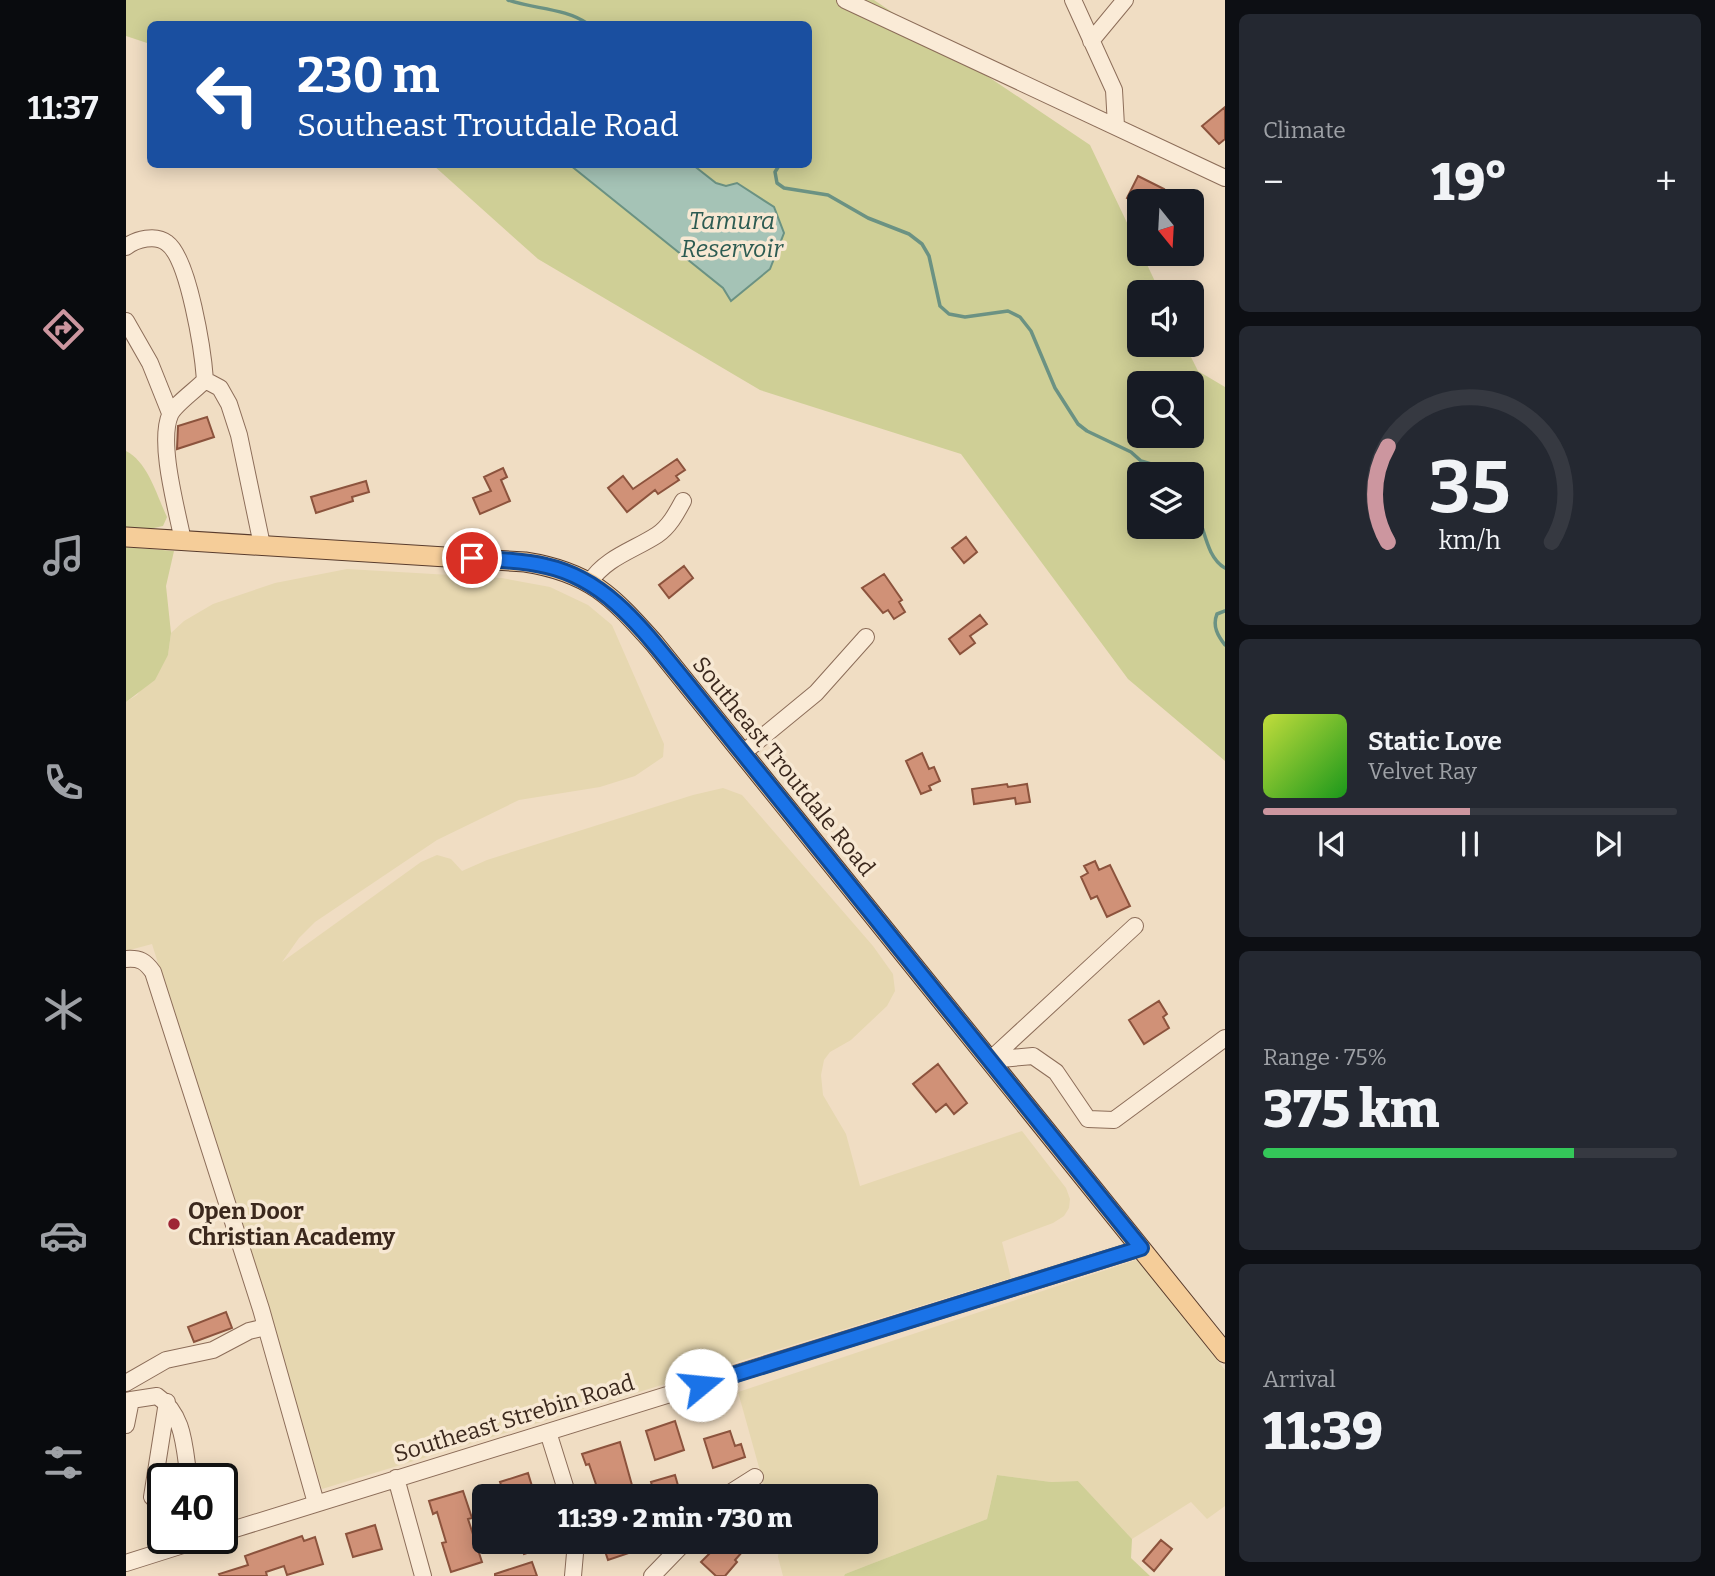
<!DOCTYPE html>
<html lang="en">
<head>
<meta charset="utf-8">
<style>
  :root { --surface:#171b24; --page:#242831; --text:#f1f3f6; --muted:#9ea1a6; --line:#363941; --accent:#cc969f }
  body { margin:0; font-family:Bitter,serif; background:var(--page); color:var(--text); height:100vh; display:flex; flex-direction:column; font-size:26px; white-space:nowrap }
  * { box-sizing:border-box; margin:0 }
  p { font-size:23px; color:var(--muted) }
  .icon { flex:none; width:38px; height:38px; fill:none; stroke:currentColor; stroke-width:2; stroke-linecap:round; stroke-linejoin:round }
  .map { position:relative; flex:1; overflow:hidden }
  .panel { display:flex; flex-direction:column; gap:14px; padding:14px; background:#0d0f14; width:490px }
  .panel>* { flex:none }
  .guide { position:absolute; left:21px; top:21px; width:665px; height:147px; border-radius:10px; box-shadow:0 4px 18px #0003; background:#1a4fa0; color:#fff; overflow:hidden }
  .needle { width:46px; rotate:162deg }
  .tools { position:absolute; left:1001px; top:189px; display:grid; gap:14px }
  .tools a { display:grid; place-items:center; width:77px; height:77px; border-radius:10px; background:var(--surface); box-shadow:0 4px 18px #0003; font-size:35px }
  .speed { position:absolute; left:21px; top:1463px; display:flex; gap:14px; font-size:35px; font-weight:700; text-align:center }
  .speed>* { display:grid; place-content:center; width:91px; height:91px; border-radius:50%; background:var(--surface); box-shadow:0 4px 18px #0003; line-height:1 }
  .speed .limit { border:4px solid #111; border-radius:10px; background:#fff; color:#111 }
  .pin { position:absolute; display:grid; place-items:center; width:60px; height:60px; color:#fff; margin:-30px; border:4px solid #fff; border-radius:50%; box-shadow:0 2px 7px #0007 }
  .me { position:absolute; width:77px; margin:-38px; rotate:73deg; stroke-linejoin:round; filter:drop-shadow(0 0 5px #0008) }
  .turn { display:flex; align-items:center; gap:24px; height:147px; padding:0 35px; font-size:32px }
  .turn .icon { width:91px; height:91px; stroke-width:2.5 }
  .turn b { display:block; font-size:49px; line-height:60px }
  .big { font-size:52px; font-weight:800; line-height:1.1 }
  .panel .card { flex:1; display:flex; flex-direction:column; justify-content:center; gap:10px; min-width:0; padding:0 24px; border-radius:10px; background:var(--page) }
  .panel .dial { align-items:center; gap:0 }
  .dial svg { height:182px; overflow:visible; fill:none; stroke:var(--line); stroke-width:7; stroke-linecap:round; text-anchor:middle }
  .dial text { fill:var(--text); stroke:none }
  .song { display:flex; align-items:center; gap:21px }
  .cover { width:84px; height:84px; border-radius:10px; background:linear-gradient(135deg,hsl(70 70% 55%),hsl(120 70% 35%)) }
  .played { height:7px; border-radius:4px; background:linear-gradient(90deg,var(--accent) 50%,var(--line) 50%) }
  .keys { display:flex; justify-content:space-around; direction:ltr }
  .heat { display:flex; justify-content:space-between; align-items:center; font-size:38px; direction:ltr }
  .charge { height:10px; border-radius:5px; background:linear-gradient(90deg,#34c759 75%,var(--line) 0) }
  .trip { position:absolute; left:346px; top:1484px; width:406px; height:70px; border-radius:10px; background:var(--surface); box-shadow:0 4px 18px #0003; font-weight:800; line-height:70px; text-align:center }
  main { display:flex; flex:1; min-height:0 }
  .tab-bar { display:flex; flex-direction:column; width:126px; justify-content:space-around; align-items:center; background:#090b0e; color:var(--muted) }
  .tab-bar .icon { width:49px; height:49px }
  .tab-bar .selected { color:var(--accent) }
  .tab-bar b { font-size:32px; color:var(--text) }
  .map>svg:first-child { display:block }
  .farmland { fill:#e6d7b0 }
  .green { fill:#cfcf96; fill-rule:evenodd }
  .water { fill:#a5c3b6; stroke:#6b9283; stroke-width:2 }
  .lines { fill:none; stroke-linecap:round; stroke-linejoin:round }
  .stream { stroke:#6b9283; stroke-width:3.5 }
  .building { fill:#d09177; stroke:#8c533d; stroke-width:2 }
  .minor-casing { stroke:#8c6d59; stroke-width:18 }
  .major-casing { stroke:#593c2d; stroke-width:21 }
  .minor { stroke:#faebd7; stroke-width:16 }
  .major { stroke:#f5cd99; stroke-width:19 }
  .route-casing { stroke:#114b97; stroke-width:18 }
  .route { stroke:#1a73e8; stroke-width:12 }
  .poi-dot { fill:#9e2535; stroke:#f7e8d3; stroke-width:2.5 }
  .labels { text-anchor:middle; stroke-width:7; stroke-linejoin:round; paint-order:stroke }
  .street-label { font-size:23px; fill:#3b281d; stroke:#f7e8d3 }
  .poi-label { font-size:23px; font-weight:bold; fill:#3b281d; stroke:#f7e8d3; text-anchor:start }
  .water-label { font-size:24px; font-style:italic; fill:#2c5b52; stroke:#f7e8d3 }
</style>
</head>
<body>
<main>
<nav class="tab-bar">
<b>11:37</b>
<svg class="icon selected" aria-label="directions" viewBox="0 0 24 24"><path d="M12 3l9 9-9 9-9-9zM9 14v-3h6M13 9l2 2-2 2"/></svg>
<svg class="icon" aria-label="music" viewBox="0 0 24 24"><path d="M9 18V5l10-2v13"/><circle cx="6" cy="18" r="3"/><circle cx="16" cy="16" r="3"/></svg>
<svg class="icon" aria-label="phone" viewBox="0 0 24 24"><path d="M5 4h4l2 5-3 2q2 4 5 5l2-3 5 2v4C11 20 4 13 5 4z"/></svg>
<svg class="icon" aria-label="climate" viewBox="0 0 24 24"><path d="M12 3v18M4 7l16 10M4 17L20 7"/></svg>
<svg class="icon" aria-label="car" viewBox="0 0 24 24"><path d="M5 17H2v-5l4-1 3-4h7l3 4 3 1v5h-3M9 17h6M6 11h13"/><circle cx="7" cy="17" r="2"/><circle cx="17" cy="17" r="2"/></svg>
<svg class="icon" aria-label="filters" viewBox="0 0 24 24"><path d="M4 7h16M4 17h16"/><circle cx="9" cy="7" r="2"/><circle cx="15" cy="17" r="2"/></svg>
</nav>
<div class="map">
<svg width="1099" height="1576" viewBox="0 0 1099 1576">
  <rect width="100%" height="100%" fill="#f0ddc3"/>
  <!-- farmland -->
  <path class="farmland" d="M 221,569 L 376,578 L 424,587 L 462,605 L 486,625 L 538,744 L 537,757 L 509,776 L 474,787 L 393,800 L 311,840 L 189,922 L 173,938 L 156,962 L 295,862 L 311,855 L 325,859 L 336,871 L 361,860 L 567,795 L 597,788 L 616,795 L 747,946 L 767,974 L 769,991 L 761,1006 L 725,1040 L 704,1052 L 698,1060 L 695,1075 L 697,1095 L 720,1134 L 734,1186 L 896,1131 L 940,1188 L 944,1199 L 943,1208 L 938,1216 L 927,1223 L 876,1242 L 885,1278 L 196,1489 L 26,944 L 0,951 L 0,702 L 11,695 L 42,655 L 45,633 L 58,621 L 87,604 L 149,583 Z
    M 1013,1259 L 1099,1370 L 1099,1506 L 1081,1519 L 1065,1502 L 1006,1539 L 952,1481 L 925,1482 L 871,1475 L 861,1519 L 719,1574 L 718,1576 L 657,1576 L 652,1557 L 654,1542 L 740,1542 L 740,1496 L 641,1496 L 612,1392 Z"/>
  <!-- green -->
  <path class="green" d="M 0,0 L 748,0 L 964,145 L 1013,248 L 1013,254 L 1016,254 L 1034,292 L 1013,292 L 1013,345 L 1059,345 L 1072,371 L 1099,387 L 1099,761 L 1002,679 L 835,454 L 634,390 L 412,259 L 307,165 L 682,164 L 682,24 L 24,24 L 24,44 L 0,36 ZM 1013,383 L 1066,383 L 1066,436 L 1013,436 ZM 1013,474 L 1066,474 L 1066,527 L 1013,527 Z
    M 0,451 C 22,462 31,496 41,517 L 37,526 L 19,530 L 0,528 Z
    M 0,547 L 48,551 L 40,586 L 45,633 L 42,655 L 29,680 L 0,702 Z
    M 871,1475 L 925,1482 L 952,1481 L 1006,1539 L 1005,1558 L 1024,1576 L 718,1576 L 719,1574 L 861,1519 Z"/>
  <!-- water -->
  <path class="water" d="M 444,165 L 567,165 L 590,183 L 600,186 L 611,183 L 648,207 L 658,233 L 644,269 L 605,301 L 597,288 Z"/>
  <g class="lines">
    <!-- stream -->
    <path class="stream" d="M 382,0 C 407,9 440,8 462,24
      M 654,164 L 649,172 L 651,183 L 658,188 L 702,195 L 742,218 L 783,234 L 796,244 L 803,256 L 814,306 L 823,314 L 839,317 L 882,311 L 894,317 L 905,331 L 929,388 L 952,424 L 961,431 L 1005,452 L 1015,461 L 1032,466 L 1042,474
      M 1066,504 C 1079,522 1078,556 1099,568
      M 1099,611 L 1091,614 C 1086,626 1092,636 1099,645"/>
  </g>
  <!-- building -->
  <path class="building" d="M 1099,107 L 1099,139 L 1093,144 L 1076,126 Z
    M 1012,176 L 1038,189 L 1032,201 L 1007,201 L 1001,198 Z
    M 81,417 L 88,437 L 51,449 L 52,426 Z
    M 551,459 L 559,470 L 550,476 L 553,480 L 532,494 L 529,490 L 501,512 L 482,488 L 497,476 L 507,489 Z
    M 377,468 L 381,477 L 375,480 L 384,501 L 354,514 L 347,498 L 365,491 L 358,477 Z
    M 240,481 L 243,492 L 226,497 L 227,501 L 190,513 L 185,497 Z
    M 840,537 L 851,552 L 838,563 L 826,548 Z
    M 558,566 L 567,578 L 543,598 L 533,585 Z
    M 758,574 L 776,600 L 773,602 L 779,612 L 768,619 L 762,610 L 757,613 L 736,588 Z
    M 854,615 L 861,624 L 844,636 L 849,643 L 834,654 L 823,639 Z
    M 796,753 L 803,769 L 808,767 L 814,781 L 803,786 L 805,790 L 795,794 L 780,761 Z
    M 881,784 L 882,787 L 901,784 L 904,802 L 890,804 L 889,798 L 848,804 L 846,789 Z
    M 969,861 L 973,870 L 984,865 L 1004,906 L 981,917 L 971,896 L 965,899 L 955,877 L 962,873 L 958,866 Z
    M 1033,1001 L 1041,1014 L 1037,1017 L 1043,1028 L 1018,1044 L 1003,1020 Z
    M 812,1064 L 841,1103 L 828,1114 L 820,1104 L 810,1112 L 787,1084 Z
    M 100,1312 L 106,1328 L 68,1342 L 62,1327 Z
    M 549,1421 L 558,1450 L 529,1460 L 520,1431 Z
    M 604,1431 L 609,1446 L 615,1444 L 619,1457 L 587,1468 L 578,1439 Z
    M 494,1442 L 509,1496 L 474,1496 L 463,1464 L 460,1465 L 456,1454 Z
    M 402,1473 L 409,1496 L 379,1496 L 374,1482 Z
    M 549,1475 L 555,1496 L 529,1496 L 525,1482 Z
    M 337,1491 L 346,1518 L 342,1519 L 356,1562 L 325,1572 L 316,1543 L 320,1542 L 311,1512 L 307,1514 L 303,1501 Z
    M 249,1525 L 256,1549 L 227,1557 L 220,1534 Z
    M 176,1536 L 178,1541 L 189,1537 L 197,1564 L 161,1575 L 158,1566 L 140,1572 L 141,1576 L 94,1576 L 93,1574 L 122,1565 L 119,1556 Z
    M 1035,1540 L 1046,1549 L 1028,1571 L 1017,1561 Z
    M 394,1542 L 429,1542 L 429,1544 L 398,1554 Z
    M 476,1542 L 502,1542 L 506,1552 L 482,1560 Z
    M 595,1542 L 625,1542 L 609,1560 L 611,1562 L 599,1576 L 590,1576 L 575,1562 Z
    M 406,1562 L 411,1576 L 369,1576 L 369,1574 Z"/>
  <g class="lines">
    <!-- minor casing -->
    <g class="minor-casing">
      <path id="minor" d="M 719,0 L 1099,178
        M 947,0 L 988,90 L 990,126
        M 965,41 L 999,0
        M 0,247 C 10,239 30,234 41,243 C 63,259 77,352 79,380 C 71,389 48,405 44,415 C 32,443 51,510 57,541
        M 0,321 L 24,363 L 44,413
        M 79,380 L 94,388 L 103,404 L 113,435 L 136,545
        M 464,582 C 479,558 508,550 531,535 C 543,527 550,514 557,501
        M 617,753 L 690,693 L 740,637
        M 1009,926 L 864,1060 L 907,1056 L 930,1072 L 962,1119 L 988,1120 L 1099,1038
        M 0,959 C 14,958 19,961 27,972 L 135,1309 L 190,1503
        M 0,1383 L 40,1360 L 87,1350 L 123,1331 L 140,1327
        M 5,1400 L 31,1396 C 59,1415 58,1448 63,1479
        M 0,1401 L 5,1400 L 0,1425
        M 422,1432 L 442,1496
        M 270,1478 L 297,1576
        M 37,1495 L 26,1497 L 41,1402
        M 599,1496 L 629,1477
        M 96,1533 L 1015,1248
        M 0,1563 L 79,1538
        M 447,1576 L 450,1542
        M 526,1576 L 559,1542"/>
    </g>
    <!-- major casing -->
    <g class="major-casing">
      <path id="major" d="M 0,537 L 399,562 C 464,572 486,596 528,643 L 1099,1353"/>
    </g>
    <!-- minor -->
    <use href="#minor" class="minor"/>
    <!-- major -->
    <use href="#major" class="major"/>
  </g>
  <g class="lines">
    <!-- route casing -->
    <g class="route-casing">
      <path id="route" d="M 346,558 C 370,560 396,560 420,566 C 483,580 519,633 558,680 L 1015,1248 L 575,1385"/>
    </g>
    <!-- route -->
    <use href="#route" class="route"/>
  </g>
  <!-- markers -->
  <circle class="poi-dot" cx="48" cy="1224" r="7"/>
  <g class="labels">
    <!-- street labels -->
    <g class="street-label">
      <text transform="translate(658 766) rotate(51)" y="8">Southeast Troutdale Road</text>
      <text transform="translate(388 1418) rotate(-17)" y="8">Southeast Strebin Road</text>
    </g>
    <!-- poi labels -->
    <g class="poi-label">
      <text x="62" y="1219">Open Door<tspan x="62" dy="26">Christian Academy</tspan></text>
    </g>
    <!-- water labels -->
    <g class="water-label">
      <text x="606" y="229">Tamura<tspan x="606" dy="28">Reservoir</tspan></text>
    </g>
  </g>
</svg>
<div class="tools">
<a><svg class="needle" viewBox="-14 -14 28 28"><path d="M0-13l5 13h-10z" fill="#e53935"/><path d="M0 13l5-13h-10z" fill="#9ea1a6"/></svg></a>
<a><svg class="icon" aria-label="sound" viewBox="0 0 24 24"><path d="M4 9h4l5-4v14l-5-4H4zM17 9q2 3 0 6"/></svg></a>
<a><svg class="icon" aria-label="search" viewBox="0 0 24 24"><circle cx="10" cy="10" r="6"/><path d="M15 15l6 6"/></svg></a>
<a><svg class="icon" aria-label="layers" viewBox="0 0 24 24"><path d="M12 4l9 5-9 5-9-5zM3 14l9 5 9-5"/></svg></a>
</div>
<div class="speed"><div class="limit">40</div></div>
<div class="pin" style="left:346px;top:558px;background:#d93025"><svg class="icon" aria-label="arrive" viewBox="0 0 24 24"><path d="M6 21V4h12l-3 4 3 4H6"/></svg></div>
<svg class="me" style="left:575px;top:1385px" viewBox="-20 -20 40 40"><circle r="19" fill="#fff"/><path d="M0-13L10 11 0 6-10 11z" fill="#1a73e8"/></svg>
<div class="trip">11:39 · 2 min · 730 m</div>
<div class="guide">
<div class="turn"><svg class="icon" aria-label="left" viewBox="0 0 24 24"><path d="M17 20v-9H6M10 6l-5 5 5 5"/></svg><div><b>230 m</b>Southeast Troutdale Road</div></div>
</div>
</div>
<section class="panel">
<div class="card"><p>Climate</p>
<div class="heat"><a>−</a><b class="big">19°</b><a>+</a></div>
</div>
<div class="card dial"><svg viewBox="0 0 100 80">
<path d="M14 69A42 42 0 1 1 86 69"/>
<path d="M14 69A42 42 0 0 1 14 27" stroke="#cc969f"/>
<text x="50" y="56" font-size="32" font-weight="700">35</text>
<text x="50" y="72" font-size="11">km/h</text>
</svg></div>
<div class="card">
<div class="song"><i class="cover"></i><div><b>Static Love</b><p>Velvet Ray</p></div></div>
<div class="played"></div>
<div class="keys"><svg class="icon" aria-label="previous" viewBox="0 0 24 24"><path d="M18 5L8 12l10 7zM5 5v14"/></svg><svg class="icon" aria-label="pause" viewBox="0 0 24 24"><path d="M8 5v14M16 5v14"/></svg><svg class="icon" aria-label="next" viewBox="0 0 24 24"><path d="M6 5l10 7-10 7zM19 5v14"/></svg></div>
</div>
<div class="card"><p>Range · 75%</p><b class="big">375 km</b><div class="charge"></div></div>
<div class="card"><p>Arrival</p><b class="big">11:39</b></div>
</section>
</main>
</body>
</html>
